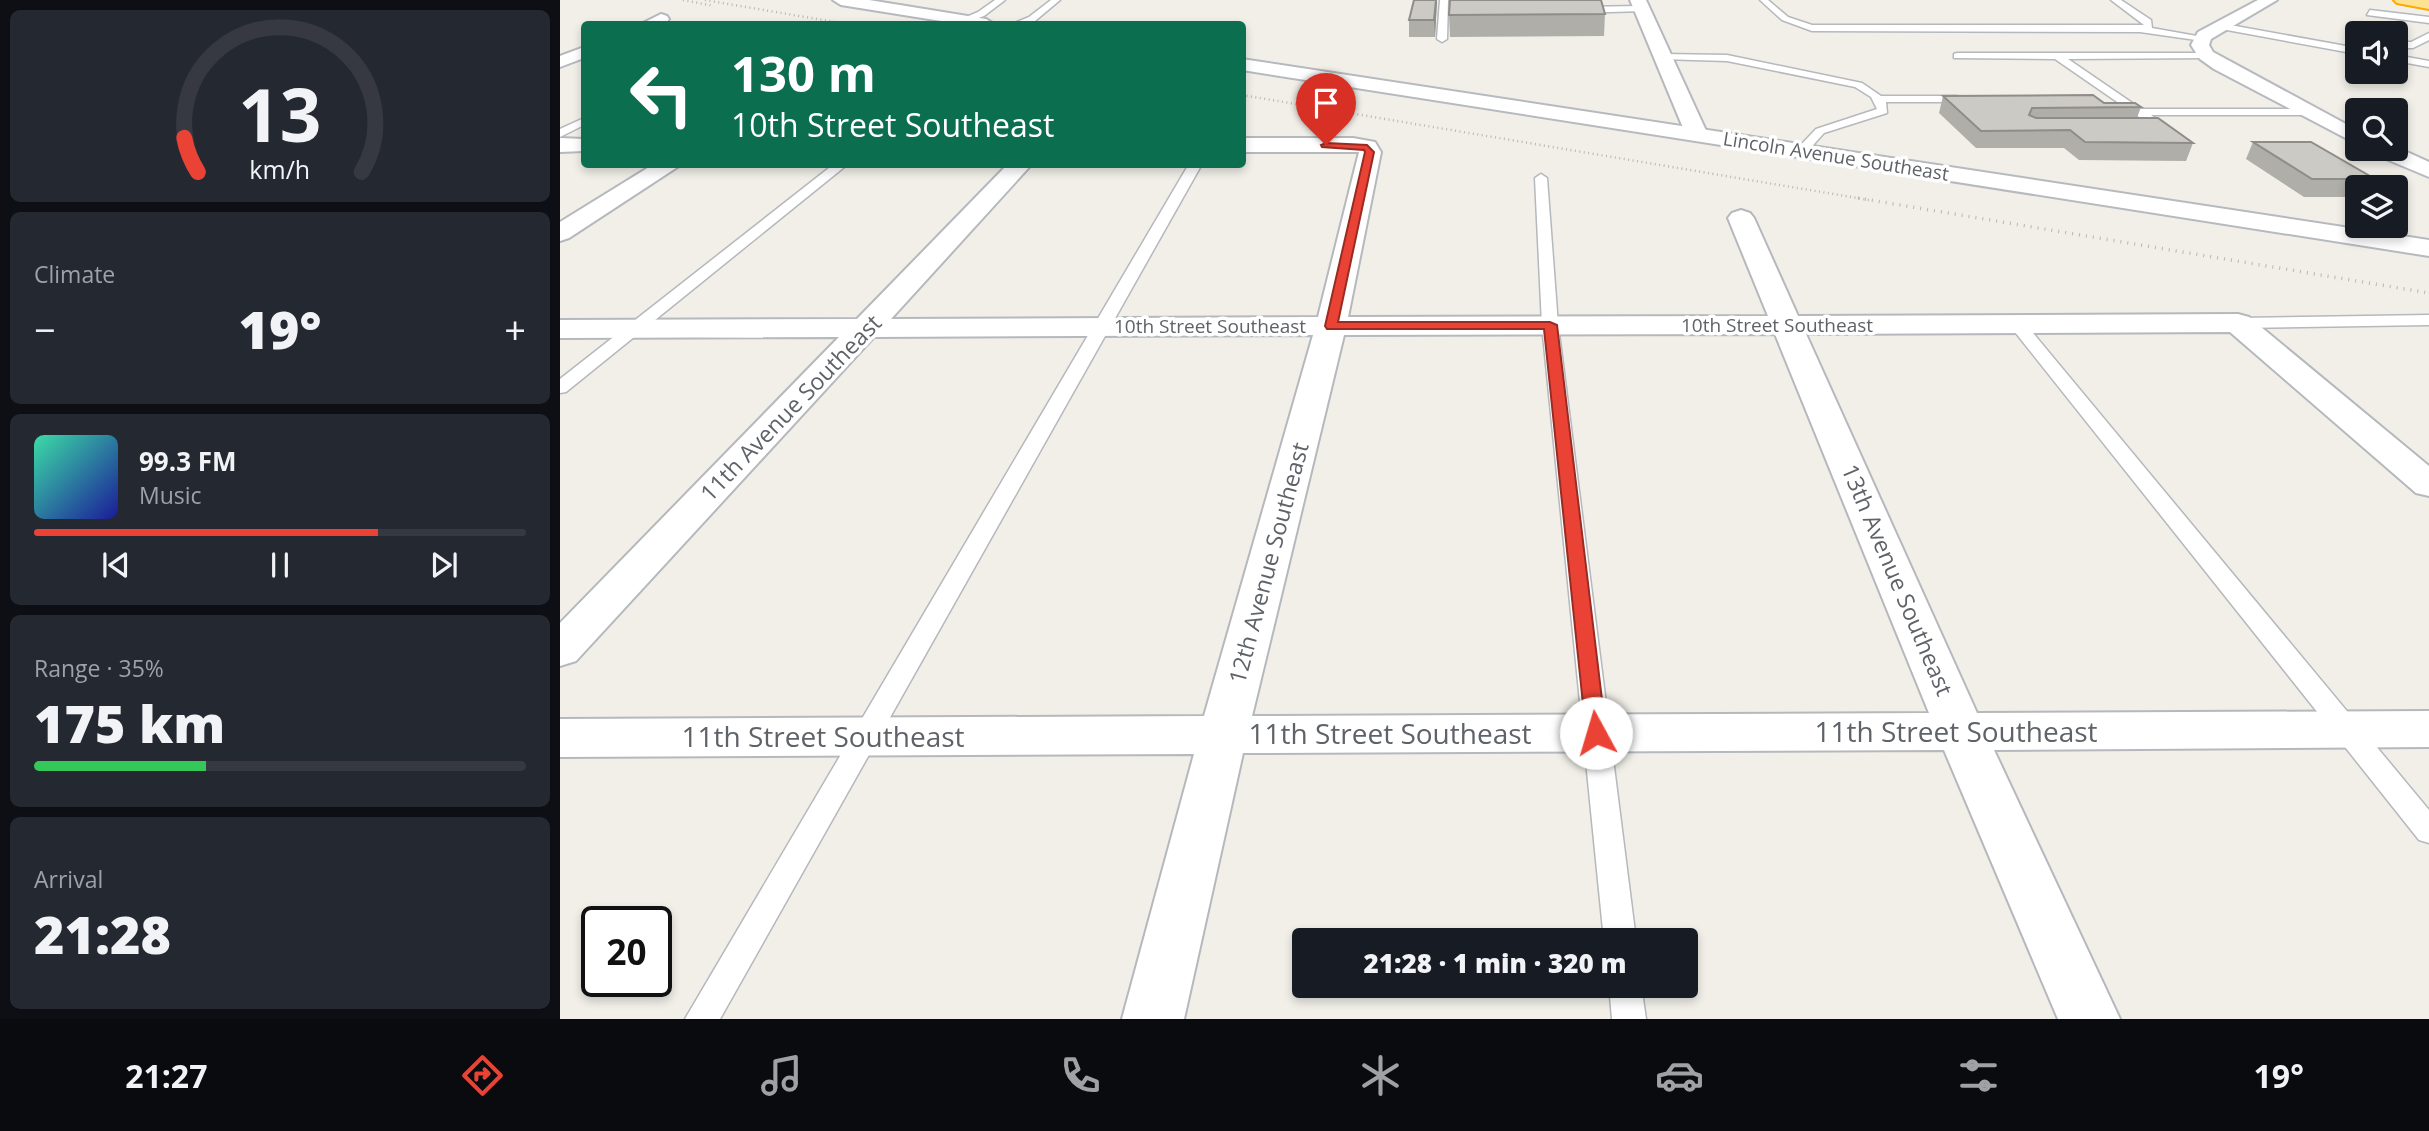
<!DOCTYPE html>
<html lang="en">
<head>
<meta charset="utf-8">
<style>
  :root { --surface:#171b24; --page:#242831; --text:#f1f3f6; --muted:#9ea1a6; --line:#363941; --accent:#ea4335 }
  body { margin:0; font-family:"Open Sans",sans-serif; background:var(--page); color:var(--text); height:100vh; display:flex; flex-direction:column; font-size:26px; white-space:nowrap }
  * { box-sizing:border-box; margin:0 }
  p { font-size:23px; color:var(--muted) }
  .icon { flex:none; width:38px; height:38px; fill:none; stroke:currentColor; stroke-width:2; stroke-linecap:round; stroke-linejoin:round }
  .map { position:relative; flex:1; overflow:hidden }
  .side { display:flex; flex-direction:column; gap:10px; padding:10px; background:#0d0f14; width:560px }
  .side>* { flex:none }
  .banner { position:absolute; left:21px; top:21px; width:665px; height:147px; border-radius:7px; box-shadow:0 4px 10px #0003; background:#0b6e4f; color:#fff; overflow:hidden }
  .tools { position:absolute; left:1785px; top:21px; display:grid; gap:14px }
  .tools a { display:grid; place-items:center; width:63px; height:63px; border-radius:7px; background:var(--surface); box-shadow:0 4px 10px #0003; font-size:35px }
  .speed { position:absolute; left:21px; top:906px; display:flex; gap:14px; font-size:35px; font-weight:700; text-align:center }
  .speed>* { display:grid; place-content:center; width:91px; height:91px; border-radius:50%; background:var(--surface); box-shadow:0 4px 10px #0003; line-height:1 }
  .speed .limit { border:4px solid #111; border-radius:10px; background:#fff; color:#111 }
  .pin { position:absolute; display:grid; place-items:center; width:60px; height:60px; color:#fff; margin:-72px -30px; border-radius:50% 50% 50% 0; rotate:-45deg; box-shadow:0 0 7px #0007 }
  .pin .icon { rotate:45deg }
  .me { position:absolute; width:77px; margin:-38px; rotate:354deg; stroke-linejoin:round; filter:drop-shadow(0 0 5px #0008) }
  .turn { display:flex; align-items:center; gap:24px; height:147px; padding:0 35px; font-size:32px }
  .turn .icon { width:91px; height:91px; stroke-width:2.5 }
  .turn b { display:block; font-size:49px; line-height:60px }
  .big { font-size:52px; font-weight:800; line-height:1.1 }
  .side .tile { flex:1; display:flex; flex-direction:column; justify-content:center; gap:10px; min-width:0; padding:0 24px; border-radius:10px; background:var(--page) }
  .side .dial { align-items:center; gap:0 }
  .dial svg { height:182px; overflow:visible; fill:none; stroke:var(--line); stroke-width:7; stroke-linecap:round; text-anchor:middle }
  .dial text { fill:var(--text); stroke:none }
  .song { display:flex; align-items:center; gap:21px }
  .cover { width:84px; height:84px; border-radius:10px; background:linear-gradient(135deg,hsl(160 70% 55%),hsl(240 70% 35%)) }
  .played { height:7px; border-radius:4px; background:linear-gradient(90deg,var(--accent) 70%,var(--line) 70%) }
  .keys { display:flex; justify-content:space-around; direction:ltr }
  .heat { display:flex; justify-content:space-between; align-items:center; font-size:38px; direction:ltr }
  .charge { height:10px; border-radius:5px; background:linear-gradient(90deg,#34c759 35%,var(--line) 0) }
  .trip { position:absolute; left:732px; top:928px; width:406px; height:70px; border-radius:7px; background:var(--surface); box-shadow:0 4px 10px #0003; font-weight:800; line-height:70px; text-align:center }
  .tab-bar { display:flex; height:112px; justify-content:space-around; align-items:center; background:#090b0e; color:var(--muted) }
  .tab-bar .icon { width:49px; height:49px }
  .tab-bar .current { color:var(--accent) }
  .tab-bar b { font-size:32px; color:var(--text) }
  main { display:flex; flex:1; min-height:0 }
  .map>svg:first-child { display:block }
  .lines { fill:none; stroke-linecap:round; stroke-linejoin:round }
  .lane-casing { stroke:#b5b8bc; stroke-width:3 }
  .street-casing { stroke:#b5b8bc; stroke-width:4 }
  .secondary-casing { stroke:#b6babf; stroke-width:4 }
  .highway-casing { stroke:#f9ab00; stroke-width:4 }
  .lane { fill:#fff; fill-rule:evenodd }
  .street { fill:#fff; fill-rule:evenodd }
  .secondary { fill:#fff; fill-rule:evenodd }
  .highway { fill:#fde293; fill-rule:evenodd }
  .rail-far1 { stroke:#b6b7b8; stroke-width:2.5; stroke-dasharray:1 3.5; stroke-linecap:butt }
  .rail { stroke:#b6b7b8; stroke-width:3.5; stroke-dasharray:1 6; stroke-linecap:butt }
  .wall { fill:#afaea9 }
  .shaded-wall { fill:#8f8d8a }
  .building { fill:#cccac5; stroke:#8f8d8a; stroke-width:2 }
  .route { fill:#ea4335; stroke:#982c22; stroke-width:2 }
  .labels { text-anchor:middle; stroke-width:7; stroke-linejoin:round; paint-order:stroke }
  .far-street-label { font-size:19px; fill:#5f6368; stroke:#fff }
  .street-label { font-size:23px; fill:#5f6368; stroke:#fff }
  .near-street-label { font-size:28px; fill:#5f6368; stroke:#fff }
</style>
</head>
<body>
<main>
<section class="side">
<div class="tile dial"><svg viewBox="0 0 100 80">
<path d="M14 69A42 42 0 1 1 86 69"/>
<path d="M14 69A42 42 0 0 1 8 54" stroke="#ea4335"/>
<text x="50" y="56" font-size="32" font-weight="700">13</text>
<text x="50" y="72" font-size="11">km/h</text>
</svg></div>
<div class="tile"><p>Climate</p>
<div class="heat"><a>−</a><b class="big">19°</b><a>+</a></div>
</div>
<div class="tile">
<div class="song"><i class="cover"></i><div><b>99.3 FM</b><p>Music</p></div></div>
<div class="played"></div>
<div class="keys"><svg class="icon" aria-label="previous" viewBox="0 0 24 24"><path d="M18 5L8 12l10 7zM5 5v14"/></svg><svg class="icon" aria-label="pause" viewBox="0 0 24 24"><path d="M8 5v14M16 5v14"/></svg><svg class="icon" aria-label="next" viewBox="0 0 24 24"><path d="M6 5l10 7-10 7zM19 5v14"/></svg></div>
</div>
<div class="tile"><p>Range · 35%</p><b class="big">175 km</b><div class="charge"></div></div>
<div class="tile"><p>Arrival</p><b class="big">21:28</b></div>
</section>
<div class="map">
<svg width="1869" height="1019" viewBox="0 0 1869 1019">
  <rect width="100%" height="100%" fill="#f1efe8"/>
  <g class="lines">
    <!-- lane casing -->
    <g class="lane-casing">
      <path id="lane" d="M 435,0 L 445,0 L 424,16 L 401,24 L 397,21 L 418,12 Z
        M 491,0 L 500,0 L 475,21 L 452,24 L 469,17 Z
        M 880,0 L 888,0 L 887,39 L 882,42 L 877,39 Z
        M 1200,0 L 1208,0 L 1228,17 L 1252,25 L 1584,25 L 1551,0 L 1561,0 L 1591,20 L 1592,28 L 1648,38 L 1643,41 L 1580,32 L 1252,31 L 1222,20 Z
        M 1082,6 L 1085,11 L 1015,13 L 1011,10 L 1015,7 Z
        M 1810,10 L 1869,17 L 1869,23 L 1807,15 Z
        M 1659,23 L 1797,48 L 1797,54 L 1656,28 L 1656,24 Z
        M 1869,33 L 1869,40 L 1853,48 L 1836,48 L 1836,42 L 1851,42 Z
        M 1397,53 L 1647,53 L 1650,54 L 1650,58 L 1508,59 L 1581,109 L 1748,109 L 1754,112 L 1748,115 L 1591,115 L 1608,128 L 1589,133 L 1583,130 L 1592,126 L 1495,59 L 1394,58 L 1394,54 Z
        M 1103,54 L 1167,55 L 1302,83 L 1321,96 L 1397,96 L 1402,99 L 1397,102 L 1326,102 L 1327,113 L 1264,133 L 1245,154 L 1241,155 L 1235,151 L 1256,129 L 1317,109 L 1311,97 L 1295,87 L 1167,61 L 1100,59 L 1100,55 Z
        M 1836,55 L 1869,61 L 1869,67 L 1836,61 Z
        M 24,118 L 24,125 L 0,137 L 0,129 Z
        M 274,164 L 288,164 L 6,392 L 0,393 L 0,379 Z
        M 629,164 L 642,164 L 160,1019 L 125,1019 Z
        M 981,174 L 987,178 L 998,325 L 1076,940 L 1044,940 L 982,325 L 975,178 Z
        M 1869,315 L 1869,325 L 1678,328 L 1670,323 L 1678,318 Z
        M 1457,319 L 1463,321 L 1869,810 L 1869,843 L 1859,840 L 1451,327 L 1449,324 Z
        M 1049,985 L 1081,985 L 1086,1019 L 1052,1019 Z"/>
    </g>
    <!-- street casing -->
    <g class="street-casing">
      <path id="street" d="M 1070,0 L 1086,0 L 1148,135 L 1145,140 L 1129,140 L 1126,135 Z
        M 101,14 L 107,16 L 109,19 L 107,22 L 81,24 Z
        M 24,47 L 24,58 L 0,67 L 0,56 Z
        M 0,138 L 24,139 L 24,151 L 0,152 Z
        M 682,138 L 793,138 L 815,142 L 821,152 L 788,317 L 1208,316 L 1168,218 L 1172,213 L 1181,210 L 1190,213 L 1194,218 L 1238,316 L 1678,314 L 1689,317 L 1869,466 L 1869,496 L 1856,493 L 1670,332 L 1246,334 L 1417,713 L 1869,711 L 1869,747 L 1434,750 L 1560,1019 L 1498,1019 L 1384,750 L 683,753 L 624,1019 L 562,1019 L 634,754 L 0,757 L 0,719 L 644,716 L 753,335 L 314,337 L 16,661 L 0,666 L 0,623 L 279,337 L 0,338 L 0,320 L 297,319 L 448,164 L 472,164 L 331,319 L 758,317 L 799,152 L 682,152 ZM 1215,334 L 1369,713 L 692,716 L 784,335 Z
        M 94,164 L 122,164 L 9,238 L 0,241 L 0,222 Z"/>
    </g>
    <!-- secondary casing -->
    <g class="secondary-casing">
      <path id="secondary" d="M 273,0 L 309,0 L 426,19 L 434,24 L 400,24 L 281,5 Z
        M 1698,0 L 1717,0 L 1651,39 L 1649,45 L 1653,52 L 1797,130 L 1797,144 L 1654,69 L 1640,59 L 1631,45 L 1638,32 Z
        M 682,59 L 1869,240 L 1869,256 L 682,70 Z
        M 1836,147 L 1869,162 L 1869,177 L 1814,154 L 1811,149 Z"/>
    </g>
    <!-- highway casing -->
    <g class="highway-casing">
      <path id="highway" d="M 1834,0 L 1869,0 L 1869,9 L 1837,3 Z"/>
    </g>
    <!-- lane -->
    <use href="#lane" class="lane"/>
    <!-- street -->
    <use href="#street" class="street"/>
    <!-- secondary -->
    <use href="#secondary" class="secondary"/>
    <!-- highway -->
    <use href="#highway" class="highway"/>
    <!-- rail-far1 -->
    <path class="rail-far1" d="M 123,0 L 154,6
      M 145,0 L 287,24
      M 682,95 L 1309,200"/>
    <!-- rail -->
    <path class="rail" d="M 1298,198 L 1869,293"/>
  </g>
  <!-- wall -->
  <path class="wall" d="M 877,0 L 875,37 L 849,37 L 849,20 Z
    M 1045,14 L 1044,36 L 890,37 L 889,15 Z
    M 1383,96 L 1544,103 L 1581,107 L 1577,118 L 1633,143 L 1626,161 L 1519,160 L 1504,148 L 1416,148 L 1379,113 Z
    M 1693,142 L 1815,179 L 1811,187 L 1797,187 L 1797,197 L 1744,197 L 1686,159 Z"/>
  <!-- shaded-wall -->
  <path class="shaded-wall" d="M 876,0 L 877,0 L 875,37 L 874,20 Z"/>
  <!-- building -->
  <path class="building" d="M 854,0 L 876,0 L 874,20 L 849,20 Z
    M 890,0 L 1041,0 L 1045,14 L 889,15 Z
    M 1533,95 L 1544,103 L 1575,103 L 1581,107 L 1472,108 L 1469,115 L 1476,118 L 1598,118 L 1633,143 L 1525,142 L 1510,130 L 1421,131 L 1383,96 Z
    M 1693,142 L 1751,142 L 1815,179 L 1752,179 Z"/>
  <!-- route -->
  <path class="route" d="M 766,143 L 807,145 L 814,152 L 778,322 L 990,322 L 997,325 L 1046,733 L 1043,739 L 1036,741 L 1029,739 L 1026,733 L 984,329 L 767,329 L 765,326 L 805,152 L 804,150 L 762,147 L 761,145 Z"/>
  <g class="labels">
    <!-- far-street labels -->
    <g class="far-street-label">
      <text transform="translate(1276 156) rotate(9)" y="7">Lincoln Avenue Southeast</text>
      <text x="1217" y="332">10th Street Southeast</text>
      <text x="650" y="333">10th Street Southeast</text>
    </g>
    <!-- street labels -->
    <g class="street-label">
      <text transform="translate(231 408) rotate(-46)" y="8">11th Avenue Southeast</text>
      <text transform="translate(709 563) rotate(-75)" y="8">12th Avenue Southeast</text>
      <text transform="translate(1337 580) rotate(67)" y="8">13th Avenue Southeast</text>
    </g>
    <!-- near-street labels -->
    <g class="near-street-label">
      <text x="1396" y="742">11th Street Southeast</text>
      <text x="830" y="744">11th Street Southeast</text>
      <text x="263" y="747">11th Street Southeast</text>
    </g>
  </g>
</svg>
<div class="tools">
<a><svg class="icon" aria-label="sound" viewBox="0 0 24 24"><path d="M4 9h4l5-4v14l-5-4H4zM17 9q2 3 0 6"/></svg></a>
<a><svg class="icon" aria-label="search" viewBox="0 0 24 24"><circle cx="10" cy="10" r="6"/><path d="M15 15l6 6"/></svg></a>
<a><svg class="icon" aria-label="layers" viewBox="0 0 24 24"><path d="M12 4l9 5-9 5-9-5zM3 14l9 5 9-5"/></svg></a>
</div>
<div class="speed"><div class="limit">20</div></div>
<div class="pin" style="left:766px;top:145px;background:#d93025"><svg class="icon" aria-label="arrive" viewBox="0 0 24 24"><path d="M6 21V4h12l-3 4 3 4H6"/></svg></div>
<svg class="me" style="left:1036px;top:733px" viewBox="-20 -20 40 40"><circle r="19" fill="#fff"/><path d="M0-13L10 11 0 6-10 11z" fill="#ea4335"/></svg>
<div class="trip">21:28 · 1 min · 320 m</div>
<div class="banner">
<div class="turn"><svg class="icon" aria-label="left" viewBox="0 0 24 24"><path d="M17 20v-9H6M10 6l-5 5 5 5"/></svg><div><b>130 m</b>10th Street Southeast</div></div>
</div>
</div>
</main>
<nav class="tab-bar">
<b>21:27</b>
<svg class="icon current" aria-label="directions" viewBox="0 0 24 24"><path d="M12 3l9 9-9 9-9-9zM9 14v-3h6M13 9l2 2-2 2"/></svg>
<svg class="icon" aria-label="music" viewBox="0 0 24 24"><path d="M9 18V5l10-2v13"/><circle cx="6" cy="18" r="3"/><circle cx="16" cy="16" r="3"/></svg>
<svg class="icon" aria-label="phone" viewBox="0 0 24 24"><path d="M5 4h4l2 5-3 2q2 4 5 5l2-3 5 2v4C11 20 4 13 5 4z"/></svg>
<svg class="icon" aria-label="climate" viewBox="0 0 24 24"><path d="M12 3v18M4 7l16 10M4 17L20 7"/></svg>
<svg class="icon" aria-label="car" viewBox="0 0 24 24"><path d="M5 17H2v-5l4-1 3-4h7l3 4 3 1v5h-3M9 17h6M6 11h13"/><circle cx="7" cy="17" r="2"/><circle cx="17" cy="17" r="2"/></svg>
<svg class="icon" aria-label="filters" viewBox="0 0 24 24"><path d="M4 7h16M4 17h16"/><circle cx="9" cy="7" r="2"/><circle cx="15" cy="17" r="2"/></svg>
<b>19°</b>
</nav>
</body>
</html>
